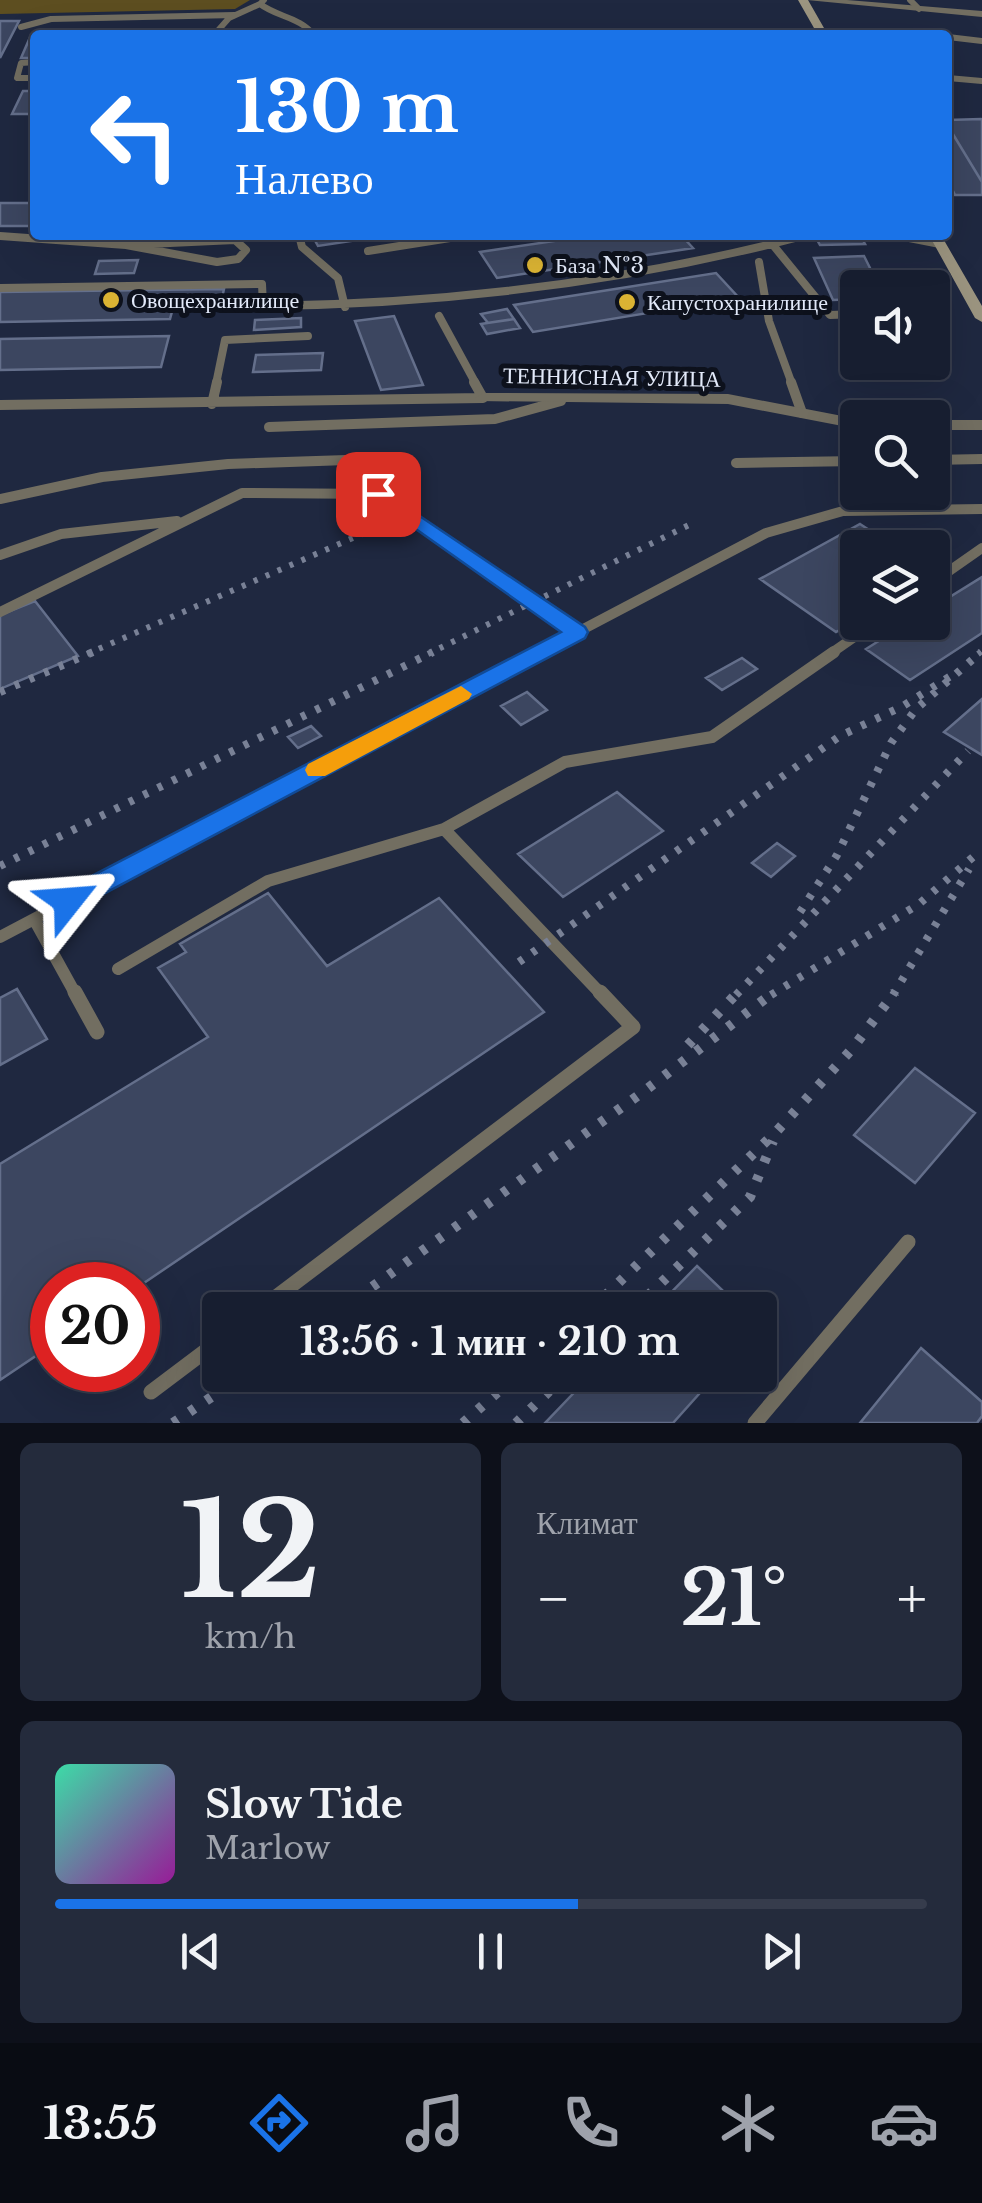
<!DOCTYPE html>
<html lang="ru">
<head>
<meta charset="utf-8">
<style>
  :root { --surface:#171e30; --page:#242b3c; --text:#f1f3f6; --muted:#9ea2ab; --line:#363c4c; --accent:#1a73e8 }
  body { margin:0; font-family:"Libre Baskerville",serif; background:var(--page); color:var(--text); height:100vh; display:flex; flex-direction:column; font-size:38px; white-space:nowrap }
  * { box-sizing:border-box; margin:0 }
  p { font-size:32px; color:var(--muted) }
  .icon { flex:none; width:55px; height:55px; fill:none; stroke:currentColor; stroke-width:2; stroke-linecap:round; stroke-linejoin:round }
  .map { position:relative; height:1423px; overflow:hidden }
  .sheet { display:flex; flex-direction:column; gap:20px; padding:20px; background:#0d101a; flex:1 }
  .sheet>* { flex:none }
  .banner { position:absolute; left:30px; top:30px; width:922px; height:210px; border-radius:10px; box-shadow:0 10px 40px #0002,0 0 0 2px var(--line); background:#1a73e8; color:#fff; overflow:hidden }
  .fabs { position:absolute; left:840px; top:270px; display:grid; gap:20px }
  .fabs a { display:grid; place-items:center; width:110px; height:110px; border-radius:10px; background:var(--surface); box-shadow:0 10px 40px #0002,0 0 0 2px var(--line); font-size:50px }
  .speed { position:absolute; left:30px; top:1262px; display:flex; gap:20px; font-size:50px; font-weight:700; text-align:center }
  .speed>* { display:grid; place-content:center; width:130px; height:130px; border-radius:50%; background:var(--surface); box-shadow:0 10px 40px #0002,0 0 0 2px var(--line); line-height:1 }
  .speed .limit { border:15px solid #d22; background:#fff; color:#111 }
  .pin { position:absolute; display:grid; place-items:center; width:85px; height:85px; color:#fff; margin:-42px; border-radius:20px; box-shadow:0 5px 15px #0006 }
  .me { position:absolute; width:110px; margin:-55px; rotate:62deg; stroke-linejoin:round; filter:drop-shadow(0 0 8px #0008) }
  .turn { display:flex; align-items:center; gap:35px; height:210px; padding:0 40px; font-size:45px }
  .turn .icon { width:130px; height:130px; stroke-width:2.5 }
  .turn b { display:block; font-size:70px; line-height:85px }
  .big { font-size:75px; font-weight:700; line-height:1.1 }
  .sheet .card { flex:1; display:flex; flex-direction:column; justify-content:center; gap:15px; min-width:0; padding:0 35px; border-radius:15px; background:var(--page) }
  .sheet .dial { align-items:center; gap:0 }
  .dial b { font-size:130px; line-height:1 }
  .song { display:flex; align-items:center; gap:30px }
  .cover { width:120px; height:120px; border-radius:15px; background:linear-gradient(135deg,hsl(160 70% 55%),hsl(300 70% 35%)) }
  .played { height:10px; border-radius:5px; background:linear-gradient(90deg,var(--accent) 60%,var(--line) 60%) }
  .keys { display:flex; justify-content:space-around; direction:ltr }
  .heat { display:flex; justify-content:space-between; align-items:center; font-size:55px; direction:ltr }
  .sheet .tiles { flex:1; display:grid; gap:20px; grid-template-columns:1fr 1fr }
  .card:last-child { grid-column:span 2 }
  .trip { position:absolute; left:202px; top:1292px; width:575px; height:100px; border-radius:10px; background:var(--surface); box-shadow:0 10px 40px #0002,0 0 0 2px var(--line); font-weight:700; line-height:100px; text-align:center }
  .tabs { display:flex; height:160px; justify-content:space-around; align-items:center; background:#090c13; color:var(--muted) }
  .tabs .icon { width:70px; height:70px }
  .tabs .selected { color:var(--accent) }
  .tabs b { font-size:45px; color:var(--text) }
  .map>svg:first-child { display:block }
  .green { fill:#5d4e20 }
  .building { fill:#3c4660; stroke:#646f8b; stroke-width:2.5 }
  .lines { fill:none; stroke-linecap:round; stroke-linejoin:round }
  .lane-far4 { stroke:#726e61; stroke-width:6 }
  .lane-far3 { stroke:#726e61; stroke-width:8 }
  .lane-far2 { stroke:#726e61; stroke-width:10 }
  .lane-far1 { stroke:#726e61; stroke-width:12 }
  .lane { stroke:#726e61; stroke-width:15 }
  .street { fill:#726e61; fill-rule:evenodd }
  .secondary { fill:#9c9580; fill-rule:evenodd }
  .rail-far2 { stroke:#798196; stroke-width:6; stroke-dasharray:4 9; stroke-linecap:butt }
  .rail-far1 { stroke:#798196; stroke-width:8; stroke-dasharray:5 11; stroke-linecap:butt }
  .rail { stroke:#798196; stroke-width:10; stroke-dasharray:6 14; stroke-linecap:butt }
  .route { fill:#1a73e8; stroke:#114b97; stroke-width:2.5 }
  .slow { fill:#f59e0b }
  .poi-dot { fill:#dab333; stroke:#0d111c; stroke-width:4 }
  .labels { text-anchor:middle; stroke-width:10; stroke-linejoin:round; paint-order:stroke }
  .far-poi-label { font-size:22px; fill:#e3eafa; stroke:#0d111c; text-anchor:start }
  .far-street-label { font-size:22px; fill:#e3eafa; stroke:#0d111c }
</style>
</head>
<body>
<div class="map">
<svg width="982" height="1423" viewBox="0 0 982 1423">
  <rect width="100%" height="100%" fill="#1f2840"/>
  <!-- green -->
  <path class="green" d="M 0,0 L 250,0 L 235,9 L 0,14 Z"/>
  <!-- building -->
  <path class="building" d="M 0,21 L 19,21 L 0,58 Z
    M 56,34 L 35,35 L 35,58 L 21,58 L 31,35 Z
    M 23,91 L 35,91 L 35,114 L 12,114 Z
    M 981,119 L 982,120 L 982,182 L 948,126 L 948,120 Z
    M 948,126 L 982,182 L 982,195 L 955,195 L 948,181 Z
    M 0,203 L 35,203 L 35,226 L 0,226 Z
    M 312,235 L 391,235 L 318,246 Z
    M 595,235 L 681,235 L 693,248 L 497,278 L 480,252 Z
    M 861,237 L 865,244 L 820,245 L 816,238 Z
    M 864,256 L 880,288 L 858,288 L 858,299 L 833,300 L 814,258 Z
    M 138,260 L 134,273 L 95,274 L 99,261 Z
    M 716,273 L 739,298 L 533,332 L 514,305 Z
    M 224,289 L 220,307 L 173,308 L 170,319 L 0,322 L 0,292 Z
    M 507,309 L 514,319 L 488,323 L 481,314 Z
    M 394,316 L 423,385 L 381,390 L 355,321 Z
    M 301,318 L 301,327 L 254,330 L 255,320 Z
    M 514,319 L 520,328 L 487,334 L 481,324 Z
    M 169,336 L 161,367 L 0,370 L 0,339 Z
    M 323,353 L 321,370 L 253,372 L 256,355 Z
    M 860,524 L 897,548 L 858,548 L 858,620 L 836,632 L 760,579 Z
    M 982,577 L 982,633 L 910,680 L 866,649 L 909,622 L 932,622 L 932,608 Z
    M 35,601 L 78,656 L 0,689 L 0,615 Z
    M 742,658 L 757,669 L 722,690 L 706,678 Z
    M 527,692 L 547,710 L 521,725 L 501,706 Z
    M 982,699 L 982,755 L 944,732 Z
    M 311,726 L 321,736 L 298,748 L 288,737 Z
    M 617,792 L 663,831 L 563,897 L 518,854 Z
    M 777,843 L 795,856 L 771,877 L 752,863 Z
    M 268,893 L 327,966 L 439,898 L 544,1012 L 138,1287 L 52,1285 L 52,1345 L 0,1380 L 0,1164 L 208,1037 L 158,968 L 186,952 L 180,944 Z
    M 17,989 L 47,1039 L 0,1065 L 0,998 Z
    M 915,1068 L 975,1113 L 915,1183 L 854,1135 Z
    M 697,1266 L 743,1310 L 654,1310 Z
    M 921,1348 L 982,1402 L 982,1416 L 977,1423 L 860,1423 Z
    M 591,1375 L 716,1375 L 673,1423 L 545,1423 Z"/>
  <g class="lines">
    <!-- lane-far4 -->
    <path class="lane-far4" d="M 264,0 L 260,4 C 277,17 300,17 314,35
      M 910,0 L 919,9
      M 21,27 L 51,19 L 235,15
      M 214,35 L 229,18 L 260,4
      M 948,37 L 982,41
      M 35,62 L 21,63 L 17,78 L 35,78
      M 948,78 L 982,81"/>
    <!-- lane-far3 -->
    <path class="lane-far3" d="M 299,235 L 302,247 L 338,278 L 345,307
      M 894,235 L 940,244
      M 0,236 L 126,245
      M 235,240 L 246,250 L 238,259 L 217,262 L 126,245 Z
      M 773,245 L 830,315 L 858,314
      M 368,251 L 450,238 L 448,235
      M 759,262 L 769,321 L 792,384
      M 0,288 L 262,284 L 263,306 C 448,304 628,282 807,235
      M 439,316 L 476,384
      M 216,384 L 225,340 L 308,336"/>
    <!-- lane-far2 -->
    <path class="lane-far2" d="M 791,382 L 802,413
      M 212,404 L 217,382
      M 0,405 L 483,398 L 474,382
      M 269,427 L 495,419 L 561,401
      M 932,460 L 982,459
      M 736,463 L 858,461
      M 0,499 L 102,477 L 228,464 L 347,460
      M 0,555 L 61,534 L 177,521
      M 932,583 L 982,548
      M 0,612 L 242,493 L 378,494 L 577,632
      M 536,654 L 766,533 L 843,511 L 982,509
      M 830,654 L 876,622"/>
    <!-- lane-far1 -->
    <path class="lane-far1" d="M 34,919 L 76,995
      M 0,937 L 541,652
      M 118,969 L 268,881 L 444,829
      M 602,995 L 444,829 L 565,762 L 712,737 L 834,652"/>
    <!-- lane -->
    <path class="lane" d="M 75,992 L 97,1032
      M 259,1310 L 633,1027 L 600,992
      M 151,1392 L 220,1340
      M 755,1423 L 908,1242"/>
    <!-- street -->
    <path class="street" d="M 807,0 L 847,0 L 982,11 L 982,17 Z
      M 483,393 L 728,394 L 858,419 L 858,429 L 728,404 L 478,401 L 475,398 Z
      M 932,420 L 982,420 L 982,430 L 932,430 Z"/>
    <!-- secondary -->
    <path class="secondary" d="M 798,0 L 808,0 L 828,35 L 818,35 Z
      M 929,235 L 941,235 L 982,306 L 982,322 L 975,318 Z"/>
    <!-- rail-far2 -->
    <path class="rail-far2" d="M 87,654 L 378,527
      M 428,654 L 693,523
      M 978,654 L 982,651"/>
    <!-- rail-far1 -->
    <path class="rail-far1" d="M 0,692 L 93,652
      M 0,866 L 433,652
      M 800,912 L 837,855 L 891,743 L 916,709 L 981,652
      M 519,962 L 840,736 L 903,706 L 954,674
      M 736,995 L 968,751
      M 771,995 L 919,904 L 980,851
      M 893,995 L 969,869"/>
    <!-- rail -->
    <path class="rail" d="M 688,1045 L 738,992
      M 340,1310 L 643,1092 L 774,992
      M 590,1310 L 776,1132 L 852,1049 L 895,992
      M 633,1310 L 750,1197 L 773,1141
      M 173,1423 L 244,1375
      M 463,1423 L 517,1375
      M 516,1423 L 566,1375"/>
  </g>
  <!-- route -->
  <path class="route" d="M 378,488 L 585,627 L 588,632 L 585,638 L 77,908 L 68,911 L 59,908 L 55,901 L 59,893 L 561,632 L 372,498 L 369,494 Z"/>
  <!-- slow -->
  <path class="slow" d="M 461,686 L 472,694 L 469,699 L 325,776 L 308,776 L 305,770 L 308,764 Z"/>
  <!-- markers -->
  <g class="poi-dot">
    <circle cx="535" cy="265" r="10"/>
    <circle cx="111" cy="300" r="10"/>
    <circle cx="627" cy="302" r="10"/>
  </g>
  <g class="labels">
    <!-- far-poi labels -->
    <g class="far-poi-label">
      <text x="555" y="273">База №3</text>
      <text x="131" y="308">Овощехранилище</text>
      <text x="647" y="310">Капустохранилище</text>
    </g>
    <!-- far-street labels -->
    <g class="far-street-label">
      <text transform="translate(612 377) rotate(1)" y="8">ТЕННИСНАЯ УЛИЦА</text>
    </g>
  </g>
</svg>
<div class="fabs">
<a><svg class="icon" aria-label="sound" viewBox="0 0 24 24"><path d="M4 9h4l5-4v14l-5-4H4zM17 9q2 3 0 6"/></svg></a>
<a><svg class="icon" aria-label="search" viewBox="0 0 24 24"><circle cx="10" cy="10" r="6"/><path d="M15 15l6 6"/></svg></a>
<a><svg class="icon" aria-label="layers" viewBox="0 0 24 24"><path d="M12 4l9 5-9 5-9-5zM3 14l9 5 9-5"/></svg></a>
</div>
<div class="speed"><div class="limit">20</div></div>
<div class="pin" style="left:378px;top:494px;background:#d93025"><svg class="icon" aria-label="arrive" viewBox="0 0 24 24"><path d="M6 21V4h12l-3 4 3 4H6"/></svg></div>
<svg class="me" style="left:68px;top:901px" viewBox="-20 -20 40 40"><path d="M0-17L14 15 0 8-14 15z" fill="#1a73e8" stroke="#fff" stroke-width="4"/></svg>
<div class="trip">13:56 · 1 мин · 210 m</div>
<div class="banner">
<div class="turn"><svg class="icon" aria-label="left" viewBox="0 0 24 24"><path d="M17 20v-9H6M10 6l-5 5 5 5"/></svg><div><b>130 m</b>Налево</div></div>
</div>
</div>
<section class="sheet">
<div class="tiles">
<div class="card dial"><b>12</b><p>km/h</p></div>
<div class="card"><p>Климат</p>
<div class="heat"><a>−</a><b class="big">21°</b><a>+</a></div>
</div>
<div class="card">
<div class="song"><i class="cover"></i><div><b>Slow Tide</b><p>Marlow</p></div></div>
<div class="played"></div>
<div class="keys"><svg class="icon" aria-label="previous" viewBox="0 0 24 24"><path d="M18 5L8 12l10 7zM5 5v14"/></svg><svg class="icon" aria-label="pause" viewBox="0 0 24 24"><path d="M8 5v14M16 5v14"/></svg><svg class="icon" aria-label="next" viewBox="0 0 24 24"><path d="M6 5l10 7-10 7zM19 5v14"/></svg></div>
</div>
</div>
</section>
<nav class="tabs">
<b>13:55</b>
<svg class="icon selected" aria-label="directions" viewBox="0 0 24 24"><path d="M12 3l9 9-9 9-9-9zM9 14v-3h6M13 9l2 2-2 2"/></svg>
<svg class="icon" aria-label="music" viewBox="0 0 24 24"><path d="M9 18V5l10-2v13"/><circle cx="6" cy="18" r="3"/><circle cx="16" cy="16" r="3"/></svg>
<svg class="icon" aria-label="phone" viewBox="0 0 24 24"><path d="M5 4h4l2 5-3 2q2 4 5 5l2-3 5 2v4C11 20 4 13 5 4z"/></svg>
<svg class="icon" aria-label="climate" viewBox="0 0 24 24"><path d="M12 3v18M4 7l16 10M4 17L20 7"/></svg>
<svg class="icon" aria-label="car" viewBox="0 0 24 24"><path d="M5 17H2v-5l4-1 3-4h7l3 4 3 1v5h-3M9 17h6M6 11h13"/><circle cx="7" cy="17" r="2"/><circle cx="17" cy="17" r="2"/></svg>
</nav>
</body>
</html>
